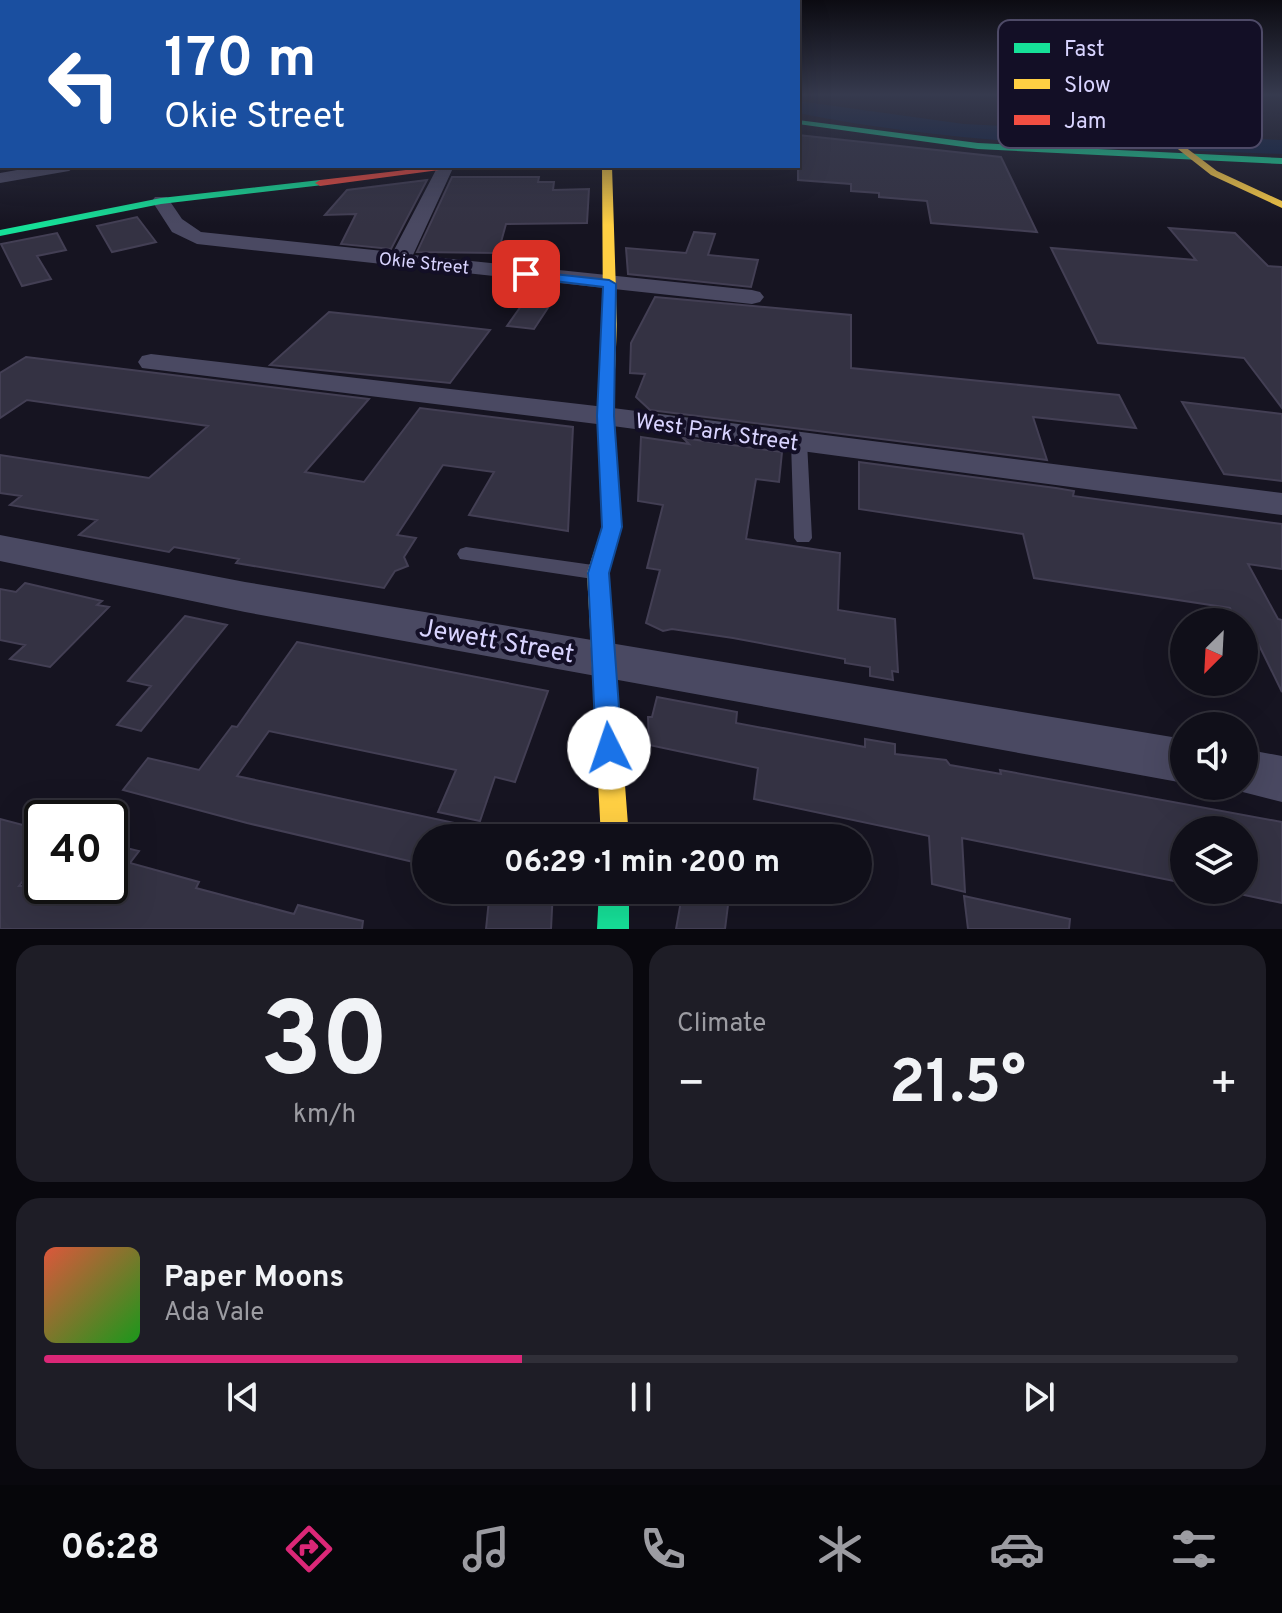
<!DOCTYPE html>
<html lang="en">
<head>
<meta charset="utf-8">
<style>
  :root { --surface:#100f19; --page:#1e1d26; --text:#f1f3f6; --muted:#9c9ca2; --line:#302f38; --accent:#db2777 }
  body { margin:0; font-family:Overpass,sans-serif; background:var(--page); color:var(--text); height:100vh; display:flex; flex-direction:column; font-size:30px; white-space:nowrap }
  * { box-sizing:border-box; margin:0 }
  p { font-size:26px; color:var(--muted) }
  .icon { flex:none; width:44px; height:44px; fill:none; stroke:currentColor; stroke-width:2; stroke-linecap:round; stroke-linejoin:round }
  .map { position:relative; height:929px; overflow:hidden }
  .side { display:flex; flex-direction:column; gap:16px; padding:16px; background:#09080e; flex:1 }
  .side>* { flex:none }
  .banner { position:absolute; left:0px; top:0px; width:800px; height:168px; box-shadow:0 8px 32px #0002,0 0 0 2px var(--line); background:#1a4fa0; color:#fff; overflow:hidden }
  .needle { width:52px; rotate:204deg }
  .tools { position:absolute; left:1170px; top:608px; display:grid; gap:16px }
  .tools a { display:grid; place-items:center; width:88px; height:88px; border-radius:50%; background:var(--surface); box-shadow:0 8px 32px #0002,0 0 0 2px var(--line); font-size:40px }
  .speed { position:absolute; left:24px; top:800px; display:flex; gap:16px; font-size:40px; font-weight:700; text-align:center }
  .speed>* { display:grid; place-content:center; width:104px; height:104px; border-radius:50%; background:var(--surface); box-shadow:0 8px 32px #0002,0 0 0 2px var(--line); line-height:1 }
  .speed .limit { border:4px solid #111; border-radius:12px; background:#fff; color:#111 }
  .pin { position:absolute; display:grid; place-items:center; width:68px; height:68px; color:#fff; margin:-34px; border-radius:16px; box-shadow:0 4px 12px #0006 }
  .me { position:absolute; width:88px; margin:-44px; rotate:356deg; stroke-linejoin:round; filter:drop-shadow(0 0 6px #0008) }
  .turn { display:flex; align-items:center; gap:28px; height:168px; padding:0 32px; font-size:36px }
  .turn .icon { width:104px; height:104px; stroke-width:2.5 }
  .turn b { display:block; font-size:56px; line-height:68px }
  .big { font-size:60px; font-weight:700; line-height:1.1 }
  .side .card { flex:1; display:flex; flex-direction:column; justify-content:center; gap:12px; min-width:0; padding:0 28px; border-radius:24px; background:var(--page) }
  .side .dial { align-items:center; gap:0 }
  .dial b { font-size:104px; line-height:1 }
  .song { display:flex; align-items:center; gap:24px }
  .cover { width:96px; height:96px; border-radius:12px; background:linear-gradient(135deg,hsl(10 70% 55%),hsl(120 70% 35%)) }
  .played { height:8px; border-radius:4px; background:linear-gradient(90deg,var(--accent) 40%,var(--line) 40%) }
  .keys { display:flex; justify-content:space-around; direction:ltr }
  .heat { display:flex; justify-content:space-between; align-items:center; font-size:44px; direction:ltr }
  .side .tiles { flex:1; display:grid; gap:16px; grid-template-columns:1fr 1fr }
  .card:last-child { grid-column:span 2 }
  .trip { position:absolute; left:412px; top:824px; width:460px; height:80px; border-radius:40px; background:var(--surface); box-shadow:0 8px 32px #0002,0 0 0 2px var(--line); font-weight:700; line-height:80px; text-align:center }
  .menu { display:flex; height:128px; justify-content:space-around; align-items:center; background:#06060a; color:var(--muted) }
  .menu .icon { width:56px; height:56px }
  .menu .selected { color:var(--accent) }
  .menu b { font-size:36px; color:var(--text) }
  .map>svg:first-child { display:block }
  .water { fill:#0b1e41 }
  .building { fill:#343243; stroke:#433f54; stroke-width:2 }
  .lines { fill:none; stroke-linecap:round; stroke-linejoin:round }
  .lane { fill:#4a4962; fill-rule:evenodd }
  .street { fill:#4a4962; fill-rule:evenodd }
  .fast { fill:#16e098; fill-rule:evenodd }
  .slow { fill:#ffcf43; fill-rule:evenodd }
  .jam { fill:#f24e42; fill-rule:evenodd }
  .route { fill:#1a73e8; stroke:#114b97; stroke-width:2 }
  .labels { text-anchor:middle; stroke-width:8; stroke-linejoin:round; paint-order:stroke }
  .far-street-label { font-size:18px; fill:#d9d4ff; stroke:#130f26 }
  .street-label { font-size:22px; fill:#d9d4ff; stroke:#130f26 }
  .near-street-label { font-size:26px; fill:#d9d4ff; stroke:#130f26 }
  .key { fill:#130f26; stroke:#4e4a67; stroke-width:2 }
  .key-label { font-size:22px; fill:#d9d4ff }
</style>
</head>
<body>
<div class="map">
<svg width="1282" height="929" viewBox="0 0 1282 929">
  <rect width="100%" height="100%" fill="#161421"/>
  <!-- water -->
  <path class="water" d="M 798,101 L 964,124 L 1282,140 L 1282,154 C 1120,148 957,145 798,113 Z"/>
  <!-- building -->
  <path class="building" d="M 798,135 L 1001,157 L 1037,232 L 931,223 L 927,201 L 879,197 L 879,193 L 851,191 L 851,184 L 798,180 Z
    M 452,177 L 539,177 L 538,182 L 554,182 L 553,190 L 589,189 L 587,223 L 506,224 L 498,253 L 417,252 Z
    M 427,180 L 391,249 L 341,244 L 356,214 L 325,215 L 347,190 Z
    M 137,217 L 156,242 L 112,252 L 97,226 Z
    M 1169,228 L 1235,233 L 1268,266 L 1282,267 L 1282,408 L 1244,358 L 1098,343 L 1051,248 L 1196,260 Z
    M 694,232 L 715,234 L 708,255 L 758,260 L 751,287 L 628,274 L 626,248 L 686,253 Z
    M 57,233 L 66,250 L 37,256 L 51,279 L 22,286 L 1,244 Z
    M 531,292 L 557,294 L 534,329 L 507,326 Z
    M 655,297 L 851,315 L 851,368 L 1119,395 L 1136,428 L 1033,417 L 1047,460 L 650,410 L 636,397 L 645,374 L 630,373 L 631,343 Z
    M 329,312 L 376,317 L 490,330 L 450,383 L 270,365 Z
    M 26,357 L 369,399 L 305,472 L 364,482 L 420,408 L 573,427 L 568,531 L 469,515 L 494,472 L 443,465 L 397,535 L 416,538 L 404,557 L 408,566 L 395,571 L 384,588 L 236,563 L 239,559 L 174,547 L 169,552 L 79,535 L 97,520 L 10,505 L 21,496 L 0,493 L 0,455 L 149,478 L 208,426 L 27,400 L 0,418 L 0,373 Z
    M 1182,402 L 1282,414 L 1282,481 L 1224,474 Z
    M 641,437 L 689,444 L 683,438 L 782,452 L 779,482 L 756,479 L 746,539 L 840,553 L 838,610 L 895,619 L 898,672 L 892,671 L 893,680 L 870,676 L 870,667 L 845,663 L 845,659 L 733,638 L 672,629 L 663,631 L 646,623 L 660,570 L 647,568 L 663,505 L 638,501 Z
    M 859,462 L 1056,488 L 1074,491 L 1073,496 L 1282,524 L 1282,569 L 1248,564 L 1278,619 L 1282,620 L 1282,692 L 1256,639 L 1244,637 L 1244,622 L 1236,622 L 1230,608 L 1034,578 L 1023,534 L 859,509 Z
    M 25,583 L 102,601 L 97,605 L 109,607 L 50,667 L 10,659 L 25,645 L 0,640 L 0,589 L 16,592 Z
    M 185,616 L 227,625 L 141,731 L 117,725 L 151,686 L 128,681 Z
    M 297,642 L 548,691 L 515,782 L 495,777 L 480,821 L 438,812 L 456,770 L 269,731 L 237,776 L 487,830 L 486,838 L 426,838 L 426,865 L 247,823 L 123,790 L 148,758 L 199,770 L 232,726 L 237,727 Z
    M 657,697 L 737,712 L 736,723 L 865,747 L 865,739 L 895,744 L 895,754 L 946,760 L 950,765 L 1001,774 L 1000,770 L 1282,822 L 1282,903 L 1244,895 L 1244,830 L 1184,830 L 1184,883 L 962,838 L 965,892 L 932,884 L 929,836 L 754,799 L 758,768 L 649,745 L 648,717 L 652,717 Z
    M 0,819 L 42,830 L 42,857 L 19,886 L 110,886 L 110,844 L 139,851 L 130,863 L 199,882 L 196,888 L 294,914 L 298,905 L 363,921 L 362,929 L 0,929 Z
    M 490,890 L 553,890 L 551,929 L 486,929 Z
    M 683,890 L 700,890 L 729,897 L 725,929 L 676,929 Z
    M 964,896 L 1070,919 L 1069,929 L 968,929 Z"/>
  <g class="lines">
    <!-- lane -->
    <path class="lane" d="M 1233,95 L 1241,95 L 1243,97 L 1240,99 Z
      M 799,437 L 807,442 L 812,538 L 809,542 L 797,542 L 794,538 L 791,442 Z
      M 466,547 L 593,565 L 600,567 L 602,572 L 600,577 L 593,579 L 460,559 L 457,554 L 460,549 Z"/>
    <!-- street -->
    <path class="street" d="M 40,166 L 77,166 L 69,171 L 0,183 L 0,173 Z
      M 438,166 L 453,168 L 413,255 L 752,290 L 760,292 L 764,297 L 760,302 L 752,304 L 197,244 L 172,232 L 152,201 L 155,197 L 167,197 L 182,219 L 201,232 L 393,252 Z
      M 151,354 L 605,407 L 1282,493 L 1282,515 L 605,425 L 142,368 L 138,362 L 142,356 Z
      M 0,535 L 245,582 L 1184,739 L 1184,783 L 245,612 L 0,561 Z
      M 1244,749 L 1282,756 L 1282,802 L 1227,788 L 1244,786 Z"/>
    <!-- fast -->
    <path class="fast" d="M 798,120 L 978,143 L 1282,158 L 1282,164 L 978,149 L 798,124 Z
      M 320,180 L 325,183 L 323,185 L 161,204 L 0,236 L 0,230 L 161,198 Z
      M 599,890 L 629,890 L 629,929 L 597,929 Z"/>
    <!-- slow -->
    <path class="slow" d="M 1109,95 L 1116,95 L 1217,171 L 1282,201 L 1282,208 L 1211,175 Z
      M 1157,112 L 1250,128 L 1254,130 L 1250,132 L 1154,116 Z
      M 602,166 L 612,166 L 617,324 L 613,416 L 622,527 L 609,573 L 629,838 L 601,838 L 587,573 L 602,527 L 597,416 L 603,324 Z"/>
    <!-- jam -->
    <path class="jam" d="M 1098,95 L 1105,95 L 1127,115 L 1127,119 L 1113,124 L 1079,126 L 1082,122 L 1119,116 Z
      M 440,166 L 469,166 L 320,186 L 315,183 L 320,180 Z"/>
  </g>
  <!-- sky -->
  <linearGradient id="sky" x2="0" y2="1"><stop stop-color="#0c0b12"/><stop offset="0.42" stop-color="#363a4e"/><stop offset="1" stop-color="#363a4e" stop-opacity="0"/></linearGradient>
  <rect width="1282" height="225" fill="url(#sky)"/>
  <!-- route -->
  <path class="route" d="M 526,271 L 609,280 L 616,284 L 614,416 L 622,527 L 609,573 L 622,748 L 619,757 L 609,760 L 600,757 L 596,748 L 588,573 L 602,527 L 597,416 L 603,287 L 521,277 L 521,272 Z"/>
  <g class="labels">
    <!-- far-street labels -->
    <g class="far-street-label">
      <text transform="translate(424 263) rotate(6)" y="6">Okie Street</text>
    </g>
    <!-- street labels -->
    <g class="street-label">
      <text transform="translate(717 431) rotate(8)" y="8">West Park Street</text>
    </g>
    <!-- near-street labels -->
    <g class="near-street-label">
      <text transform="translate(497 640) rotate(10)" y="9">Jewett Street</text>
    </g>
  </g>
  <!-- legend -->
  <rect x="998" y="20" width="264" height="128" rx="12" class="key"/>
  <rect x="1014" y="43" width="36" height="10" fill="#16e098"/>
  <rect x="1014" y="79" width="36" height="10" fill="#ffcf43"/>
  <rect x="1014" y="115" width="36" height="10" fill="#f24e42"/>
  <g class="key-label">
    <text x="1064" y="56">Fast</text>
    <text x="1064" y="92">Slow</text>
    <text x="1064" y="128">Jam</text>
  </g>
</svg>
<div class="tools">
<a><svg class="needle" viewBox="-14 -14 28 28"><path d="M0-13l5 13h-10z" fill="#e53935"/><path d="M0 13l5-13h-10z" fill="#9c9ca2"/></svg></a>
<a><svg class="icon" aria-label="sound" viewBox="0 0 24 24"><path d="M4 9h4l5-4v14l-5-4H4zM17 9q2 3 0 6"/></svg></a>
<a><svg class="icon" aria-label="layers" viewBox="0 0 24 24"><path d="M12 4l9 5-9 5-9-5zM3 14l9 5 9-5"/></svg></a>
</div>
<div class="speed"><div class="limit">40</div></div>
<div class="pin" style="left:526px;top:274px;background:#d93025"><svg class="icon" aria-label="arrive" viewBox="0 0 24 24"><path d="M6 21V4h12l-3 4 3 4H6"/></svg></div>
<svg class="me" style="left:609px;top:748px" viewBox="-20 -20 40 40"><circle r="19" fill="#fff"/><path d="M0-13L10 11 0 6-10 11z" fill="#1a73e8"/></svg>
<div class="trip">06:29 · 1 min · 200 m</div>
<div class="banner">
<div class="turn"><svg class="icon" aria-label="left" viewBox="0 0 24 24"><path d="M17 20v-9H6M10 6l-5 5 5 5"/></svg><div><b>170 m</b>Okie Street</div></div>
</div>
</div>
<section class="side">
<div class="tiles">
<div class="card dial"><b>30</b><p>km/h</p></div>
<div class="card"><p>Climate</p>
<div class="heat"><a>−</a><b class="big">21.5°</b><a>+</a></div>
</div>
<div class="card">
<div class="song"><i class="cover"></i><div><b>Paper Moons</b><p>Ada Vale</p></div></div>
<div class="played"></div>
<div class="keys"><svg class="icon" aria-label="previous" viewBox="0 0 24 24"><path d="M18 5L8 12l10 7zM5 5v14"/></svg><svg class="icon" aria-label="pause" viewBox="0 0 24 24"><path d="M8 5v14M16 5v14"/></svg><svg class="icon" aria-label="next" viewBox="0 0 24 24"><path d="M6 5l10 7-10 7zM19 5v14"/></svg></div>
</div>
</div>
</section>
<nav class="menu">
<b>06:28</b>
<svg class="icon selected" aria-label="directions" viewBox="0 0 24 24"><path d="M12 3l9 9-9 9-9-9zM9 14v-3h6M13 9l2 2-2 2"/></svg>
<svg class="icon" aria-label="music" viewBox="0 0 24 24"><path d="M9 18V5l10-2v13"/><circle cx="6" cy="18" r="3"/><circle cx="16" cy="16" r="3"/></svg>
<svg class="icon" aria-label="phone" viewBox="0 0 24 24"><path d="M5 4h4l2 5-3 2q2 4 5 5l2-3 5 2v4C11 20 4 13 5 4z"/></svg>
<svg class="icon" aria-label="climate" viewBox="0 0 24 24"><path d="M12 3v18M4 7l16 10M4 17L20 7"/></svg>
<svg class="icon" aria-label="car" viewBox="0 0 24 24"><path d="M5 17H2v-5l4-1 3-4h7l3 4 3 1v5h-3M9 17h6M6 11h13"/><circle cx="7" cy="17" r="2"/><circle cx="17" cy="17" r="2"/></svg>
<svg class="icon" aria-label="filters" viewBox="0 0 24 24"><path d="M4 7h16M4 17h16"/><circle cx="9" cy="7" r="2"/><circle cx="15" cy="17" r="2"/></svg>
</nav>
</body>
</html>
